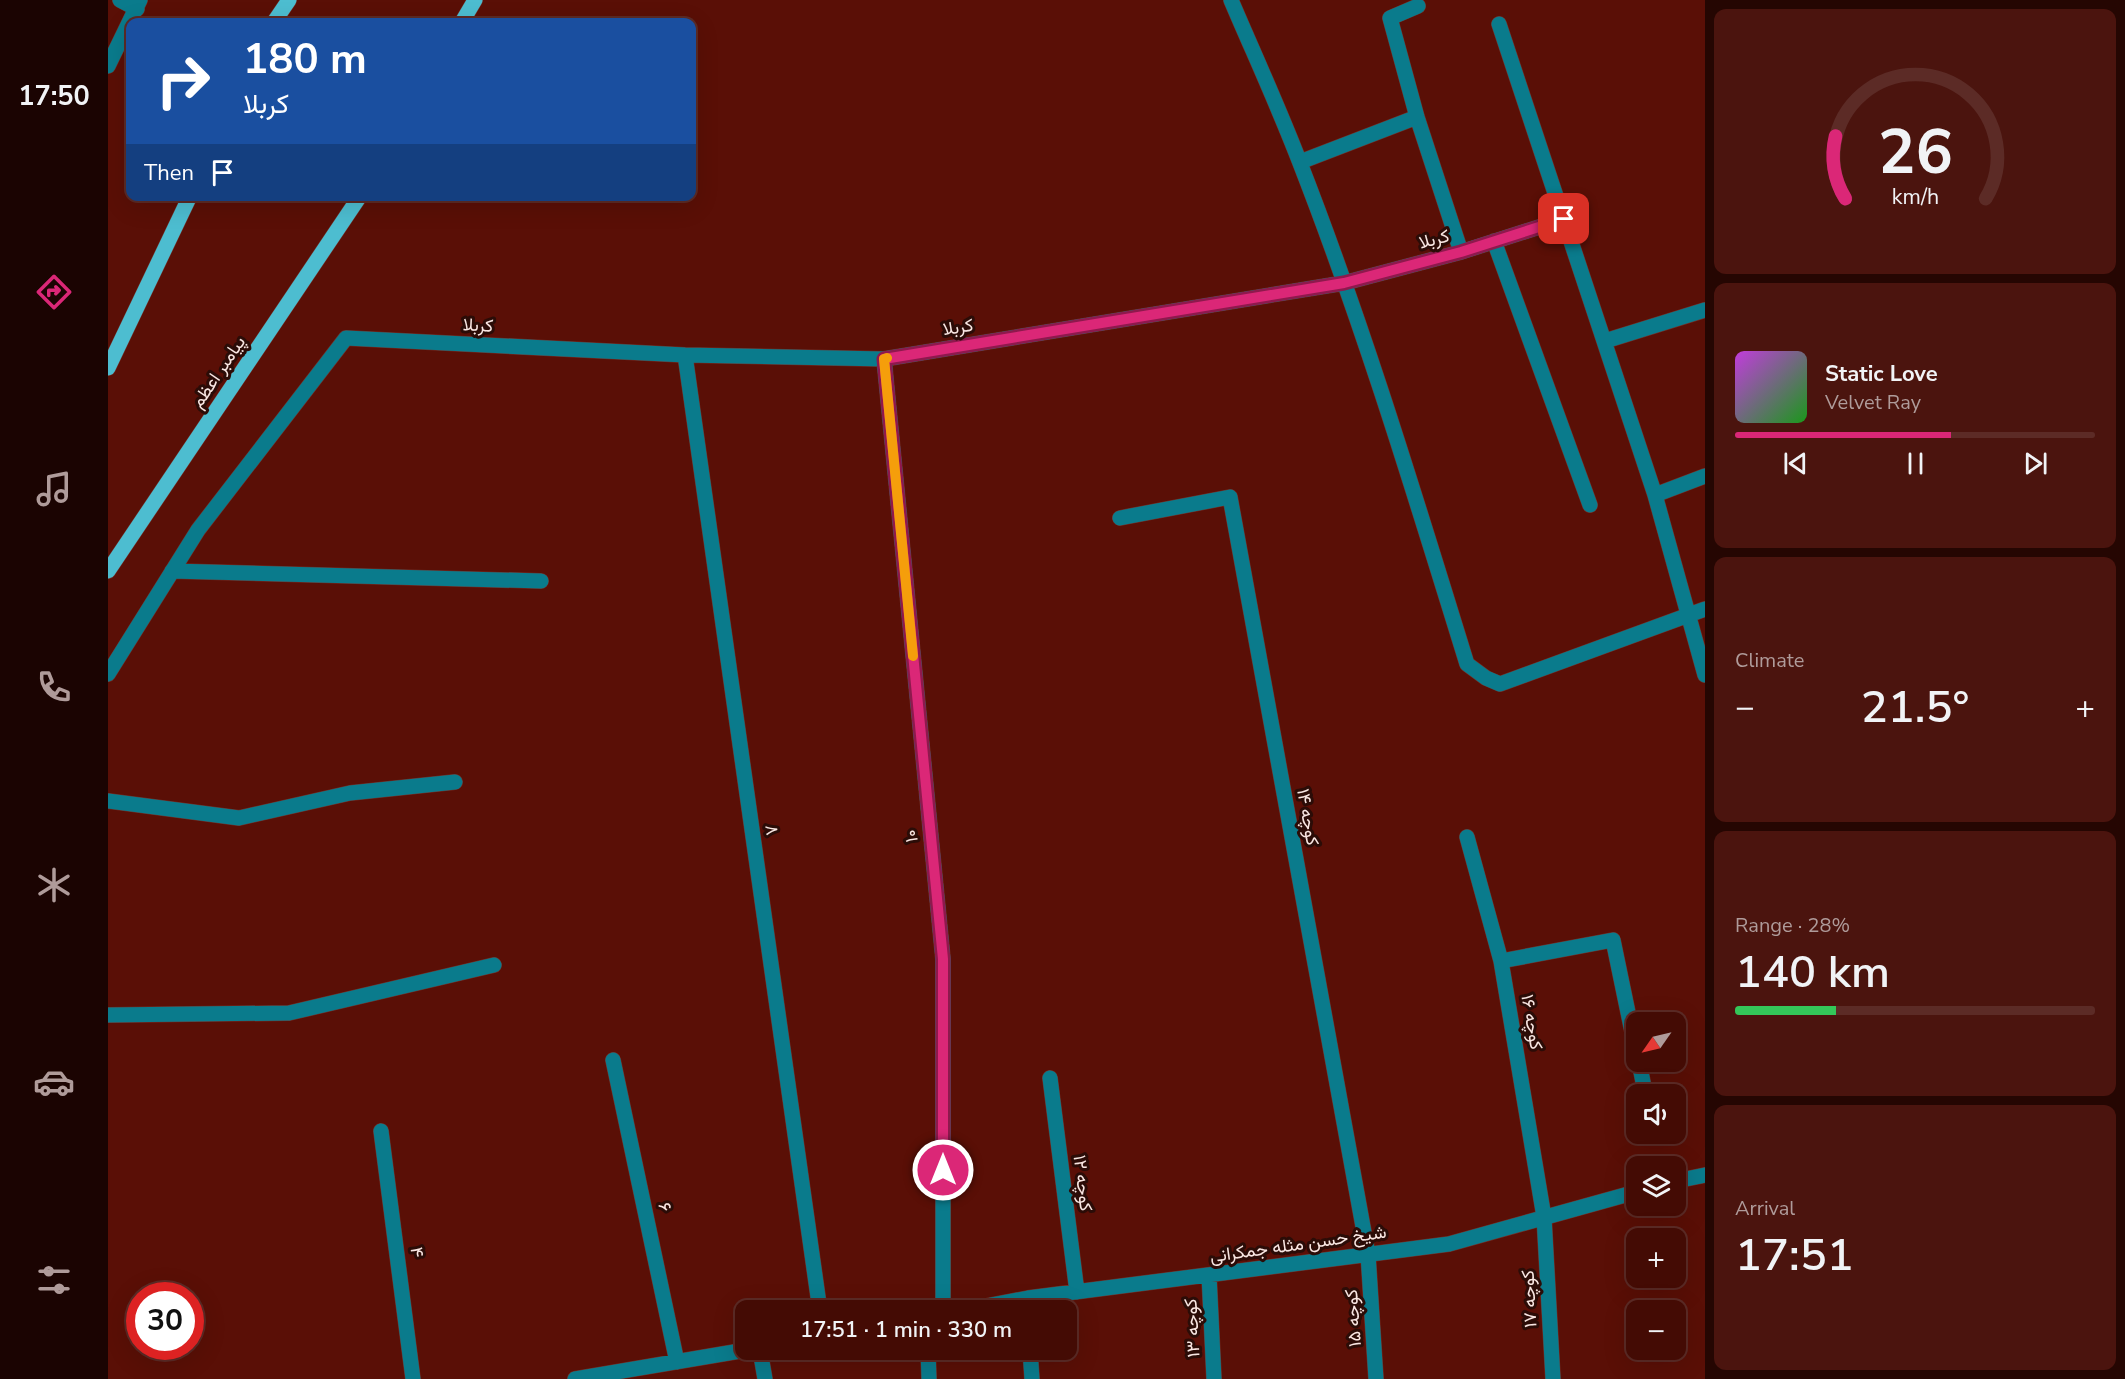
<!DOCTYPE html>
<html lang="en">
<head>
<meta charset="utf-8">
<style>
  :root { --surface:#440b04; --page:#4b140e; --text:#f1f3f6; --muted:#af9b9a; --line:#5c2b26; --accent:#db2777 }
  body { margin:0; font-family:"Nunito Sans",Vazirmatn,sans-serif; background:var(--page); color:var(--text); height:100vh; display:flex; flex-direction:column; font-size:22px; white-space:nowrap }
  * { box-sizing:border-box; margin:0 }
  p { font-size:20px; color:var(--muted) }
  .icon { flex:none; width:33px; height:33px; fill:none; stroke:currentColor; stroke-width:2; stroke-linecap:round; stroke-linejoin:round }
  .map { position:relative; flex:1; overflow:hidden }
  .panel { display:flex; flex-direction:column; gap:9px; padding:9px; background:#250602; width:420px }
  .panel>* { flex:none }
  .banner { position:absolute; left:18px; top:18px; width:570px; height:183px; border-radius:12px; box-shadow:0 6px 24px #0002,0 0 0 2px var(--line); background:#1a4fa0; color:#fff; overflow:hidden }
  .needle { width:39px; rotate:236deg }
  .tools { position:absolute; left:1518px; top:1012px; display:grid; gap:12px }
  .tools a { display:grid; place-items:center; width:60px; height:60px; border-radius:12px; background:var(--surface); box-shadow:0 6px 24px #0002,0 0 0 2px var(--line); font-size:30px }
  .speed { position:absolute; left:18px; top:1282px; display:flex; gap:12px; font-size:30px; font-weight:700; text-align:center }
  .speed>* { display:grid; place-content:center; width:78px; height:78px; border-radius:50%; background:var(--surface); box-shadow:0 6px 24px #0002,0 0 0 2px var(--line); line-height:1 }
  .speed .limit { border:9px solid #d22; background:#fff; color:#111 }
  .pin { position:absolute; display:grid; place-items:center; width:51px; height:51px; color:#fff; margin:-26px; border-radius:12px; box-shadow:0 3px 9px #0006 }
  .me { position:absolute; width:66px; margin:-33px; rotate:0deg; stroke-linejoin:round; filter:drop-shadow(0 0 4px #0008) }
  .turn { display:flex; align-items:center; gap:21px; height:126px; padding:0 18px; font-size:27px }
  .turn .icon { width:78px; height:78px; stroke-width:2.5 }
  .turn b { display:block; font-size:42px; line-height:51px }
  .then { display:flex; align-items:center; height:57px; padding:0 18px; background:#0003; gap:12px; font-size:22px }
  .big { font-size:45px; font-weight:600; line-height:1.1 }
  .panel .card { flex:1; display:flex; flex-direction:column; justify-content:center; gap:9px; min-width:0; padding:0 21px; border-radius:12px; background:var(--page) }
  .panel .dial { align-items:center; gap:0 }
  .dial svg { height:156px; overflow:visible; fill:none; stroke:var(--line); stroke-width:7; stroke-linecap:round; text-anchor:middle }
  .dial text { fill:var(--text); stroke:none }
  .song { display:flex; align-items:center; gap:18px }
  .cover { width:72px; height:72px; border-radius:9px; background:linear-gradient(135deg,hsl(290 70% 55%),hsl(120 70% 35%)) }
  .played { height:6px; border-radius:3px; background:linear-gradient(90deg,var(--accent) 60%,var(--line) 60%) }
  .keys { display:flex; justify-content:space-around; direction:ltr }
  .heat { display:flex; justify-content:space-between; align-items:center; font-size:33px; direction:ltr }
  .charge { height:9px; border-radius:4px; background:linear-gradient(90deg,#34c759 28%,var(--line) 0) }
  .trip { position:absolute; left:627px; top:1300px; width:342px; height:60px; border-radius:12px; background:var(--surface); box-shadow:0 6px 24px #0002,0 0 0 2px var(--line); font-weight:600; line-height:60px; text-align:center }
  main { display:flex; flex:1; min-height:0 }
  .tabs { display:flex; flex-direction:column; width:108px; justify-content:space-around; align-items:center; background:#1b0402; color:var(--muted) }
  .tabs .icon { width:42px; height:42px }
  .tabs .selected { color:var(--accent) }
  .tabs b { font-size:27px; color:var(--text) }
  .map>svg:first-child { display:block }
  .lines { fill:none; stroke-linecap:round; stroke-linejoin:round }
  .minor-casing { stroke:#733129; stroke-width:16 }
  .major-casing { stroke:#733129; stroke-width:16 }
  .minor { stroke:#0a7b8c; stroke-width:15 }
  .major { stroke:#4dbdd0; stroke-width:15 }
  .route-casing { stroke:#8e194d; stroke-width:15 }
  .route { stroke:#db2777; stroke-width:10 }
  .slow { stroke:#f59e0b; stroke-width:10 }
  .labels { text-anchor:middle; stroke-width:6; stroke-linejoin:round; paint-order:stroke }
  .street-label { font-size:18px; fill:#f9e6e2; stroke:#2b0c07 }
</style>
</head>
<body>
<main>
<nav class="tabs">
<b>17:50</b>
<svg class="icon selected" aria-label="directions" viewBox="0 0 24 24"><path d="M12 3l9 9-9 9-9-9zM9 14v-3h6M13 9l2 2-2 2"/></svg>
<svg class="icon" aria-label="music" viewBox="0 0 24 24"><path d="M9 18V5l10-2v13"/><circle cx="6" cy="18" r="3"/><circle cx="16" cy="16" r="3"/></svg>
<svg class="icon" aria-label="phone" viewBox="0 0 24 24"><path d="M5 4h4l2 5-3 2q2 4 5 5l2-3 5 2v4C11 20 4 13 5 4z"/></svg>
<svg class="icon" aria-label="climate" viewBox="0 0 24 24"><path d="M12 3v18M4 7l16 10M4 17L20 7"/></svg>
<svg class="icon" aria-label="car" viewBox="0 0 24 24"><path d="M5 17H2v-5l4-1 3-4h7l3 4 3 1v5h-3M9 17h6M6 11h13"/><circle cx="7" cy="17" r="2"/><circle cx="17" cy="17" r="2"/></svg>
<svg class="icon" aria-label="filters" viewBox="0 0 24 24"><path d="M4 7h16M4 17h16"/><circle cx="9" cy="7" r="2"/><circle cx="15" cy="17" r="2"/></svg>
</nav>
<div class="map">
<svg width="1597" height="1379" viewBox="0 0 1597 1379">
  <rect width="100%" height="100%" fill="#5a0f06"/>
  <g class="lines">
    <!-- minor casing -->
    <g class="minor-casing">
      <path id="minor" d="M 12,0 L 29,9
        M 1123,0 C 1146,54 1171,108 1192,163 C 1256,327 1307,496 1359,664 L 1378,678 L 1392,684 L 1597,609
        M 1310,6 L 1282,18 L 1309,117 L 1353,252
        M 1391,24 L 1547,495 L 1597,675
        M 0,66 L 32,0
        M 1192,162 L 1309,117
        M 1386,241 L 1482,505
        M 1497,341 L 1597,310
        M 577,355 L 712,1311
        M 776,359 L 835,959 L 835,1311
        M 1547,495 L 1597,476
        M 1012,518 L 1122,497 L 1260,1254 L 1268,1379
        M 64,571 L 433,581
        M 0,674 L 90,530 L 238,338 L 577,355 L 776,359 L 1236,283 L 1353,252 L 1456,219
        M 0,801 L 131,818 L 242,793 L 347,782
        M 1359,837 L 1393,961 L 1436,1217 L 1445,1379
        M 1393,961 L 1505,940 L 1528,1051
        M 0,1015 L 181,1013 L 386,965
        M 505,1060 L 569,1362
        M 1531,1062 L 1537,1092
        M 942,1078 L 969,1292
        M 273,1131 L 305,1379
        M 1568,1181 L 1597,1175
        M 1101,1275 L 1106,1379
        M 852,1311 L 920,1298 L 1341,1244 L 1528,1192
        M 652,1350 L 657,1379
        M 820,1350 L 821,1379
        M 922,1350 L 924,1379
        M 467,1379 L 638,1350"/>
    </g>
    <!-- major casing -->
    <g class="major-casing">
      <path id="major" d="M 166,22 L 181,0
        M 354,22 L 367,0
        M 0,368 L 82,196
        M 0,571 L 252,196"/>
    </g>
    <!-- minor -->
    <use href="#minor" class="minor"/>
    <!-- major -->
    <use href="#major" class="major"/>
  </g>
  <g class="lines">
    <!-- route casing -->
    <g class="route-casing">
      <path id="route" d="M 835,1170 L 835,959 L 776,359 L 1236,283 L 1353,252 L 1456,219"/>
    </g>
    <!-- route -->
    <use href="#route" class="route"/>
    <!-- slow -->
    <path class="slow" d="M 779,358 L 776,359 L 805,656"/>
  </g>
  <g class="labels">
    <!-- street labels -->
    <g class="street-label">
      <text transform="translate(1326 239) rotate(-15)" y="6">کربلا</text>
      <text transform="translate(370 325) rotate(3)" y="6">کربلا</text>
      <text transform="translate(850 327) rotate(-9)" y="6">کربلا</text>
      <text transform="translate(110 372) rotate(-56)" y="6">پیامبر اعظم</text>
      <text transform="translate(1200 817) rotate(80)" y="6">کوچه ۱۴</text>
      <text transform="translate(664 830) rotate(82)" y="6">۸</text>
      <text transform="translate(803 836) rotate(-96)" y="6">۱۰</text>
      <text transform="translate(1424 1022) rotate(80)" y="6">کوچه ۱۶</text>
      <text transform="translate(975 1183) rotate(83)" y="6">کوچه ۱۲</text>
      <text transform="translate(557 1207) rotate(78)" y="6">۶</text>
      <text transform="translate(1190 1244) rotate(-8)" y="6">شیخ حسن مثله جمکرانی</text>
      <text transform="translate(309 1252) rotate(83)" y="6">۴</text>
      <text transform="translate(1421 1299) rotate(-93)" y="6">کوچه ۱۷</text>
      <text transform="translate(1245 1318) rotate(-94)" y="6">کوچه ۱۵</text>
      <text transform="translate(1084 1328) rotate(-93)" y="6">کوچه ۱۳</text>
    </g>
  </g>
</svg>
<div class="tools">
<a><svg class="needle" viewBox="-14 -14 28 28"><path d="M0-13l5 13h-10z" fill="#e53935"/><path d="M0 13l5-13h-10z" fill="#af9b9a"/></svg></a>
<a><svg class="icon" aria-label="sound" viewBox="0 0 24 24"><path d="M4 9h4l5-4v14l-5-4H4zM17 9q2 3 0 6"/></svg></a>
<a><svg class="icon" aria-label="layers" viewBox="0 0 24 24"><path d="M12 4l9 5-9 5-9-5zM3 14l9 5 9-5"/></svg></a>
<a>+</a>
<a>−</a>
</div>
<div class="speed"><div class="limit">30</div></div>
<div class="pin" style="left:1456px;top:219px;background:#d93025"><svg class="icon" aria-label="arrive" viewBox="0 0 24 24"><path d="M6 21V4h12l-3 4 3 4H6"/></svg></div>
<svg class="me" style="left:835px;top:1170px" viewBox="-20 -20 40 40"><circle r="17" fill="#db2777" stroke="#fff" stroke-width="3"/><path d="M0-11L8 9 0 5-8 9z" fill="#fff"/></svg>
<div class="trip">17:51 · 1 min · 330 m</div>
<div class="banner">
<div class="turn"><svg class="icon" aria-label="right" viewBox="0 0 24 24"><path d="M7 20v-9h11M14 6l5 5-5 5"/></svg><div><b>180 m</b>کربلا</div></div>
<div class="then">Then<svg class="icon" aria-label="arrive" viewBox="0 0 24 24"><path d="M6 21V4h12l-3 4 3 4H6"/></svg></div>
</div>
</div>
<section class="panel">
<div class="card dial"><svg viewBox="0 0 100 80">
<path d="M14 69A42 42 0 1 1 86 69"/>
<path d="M14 69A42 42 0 0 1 9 37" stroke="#db2777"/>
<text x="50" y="56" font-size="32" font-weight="700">26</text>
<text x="50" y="72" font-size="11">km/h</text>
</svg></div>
<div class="card">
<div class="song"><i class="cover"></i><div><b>Static Love</b><p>Velvet Ray</p></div></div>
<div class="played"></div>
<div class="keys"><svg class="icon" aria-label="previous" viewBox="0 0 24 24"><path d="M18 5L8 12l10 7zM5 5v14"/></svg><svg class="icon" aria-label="pause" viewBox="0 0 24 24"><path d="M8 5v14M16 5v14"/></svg><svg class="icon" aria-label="next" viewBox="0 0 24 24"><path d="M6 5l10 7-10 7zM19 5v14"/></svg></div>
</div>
<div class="card"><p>Climate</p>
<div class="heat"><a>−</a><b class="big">21.5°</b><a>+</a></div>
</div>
<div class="card"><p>Range · 28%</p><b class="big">140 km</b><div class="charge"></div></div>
<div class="card"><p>Arrival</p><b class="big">17:51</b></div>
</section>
</main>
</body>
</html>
